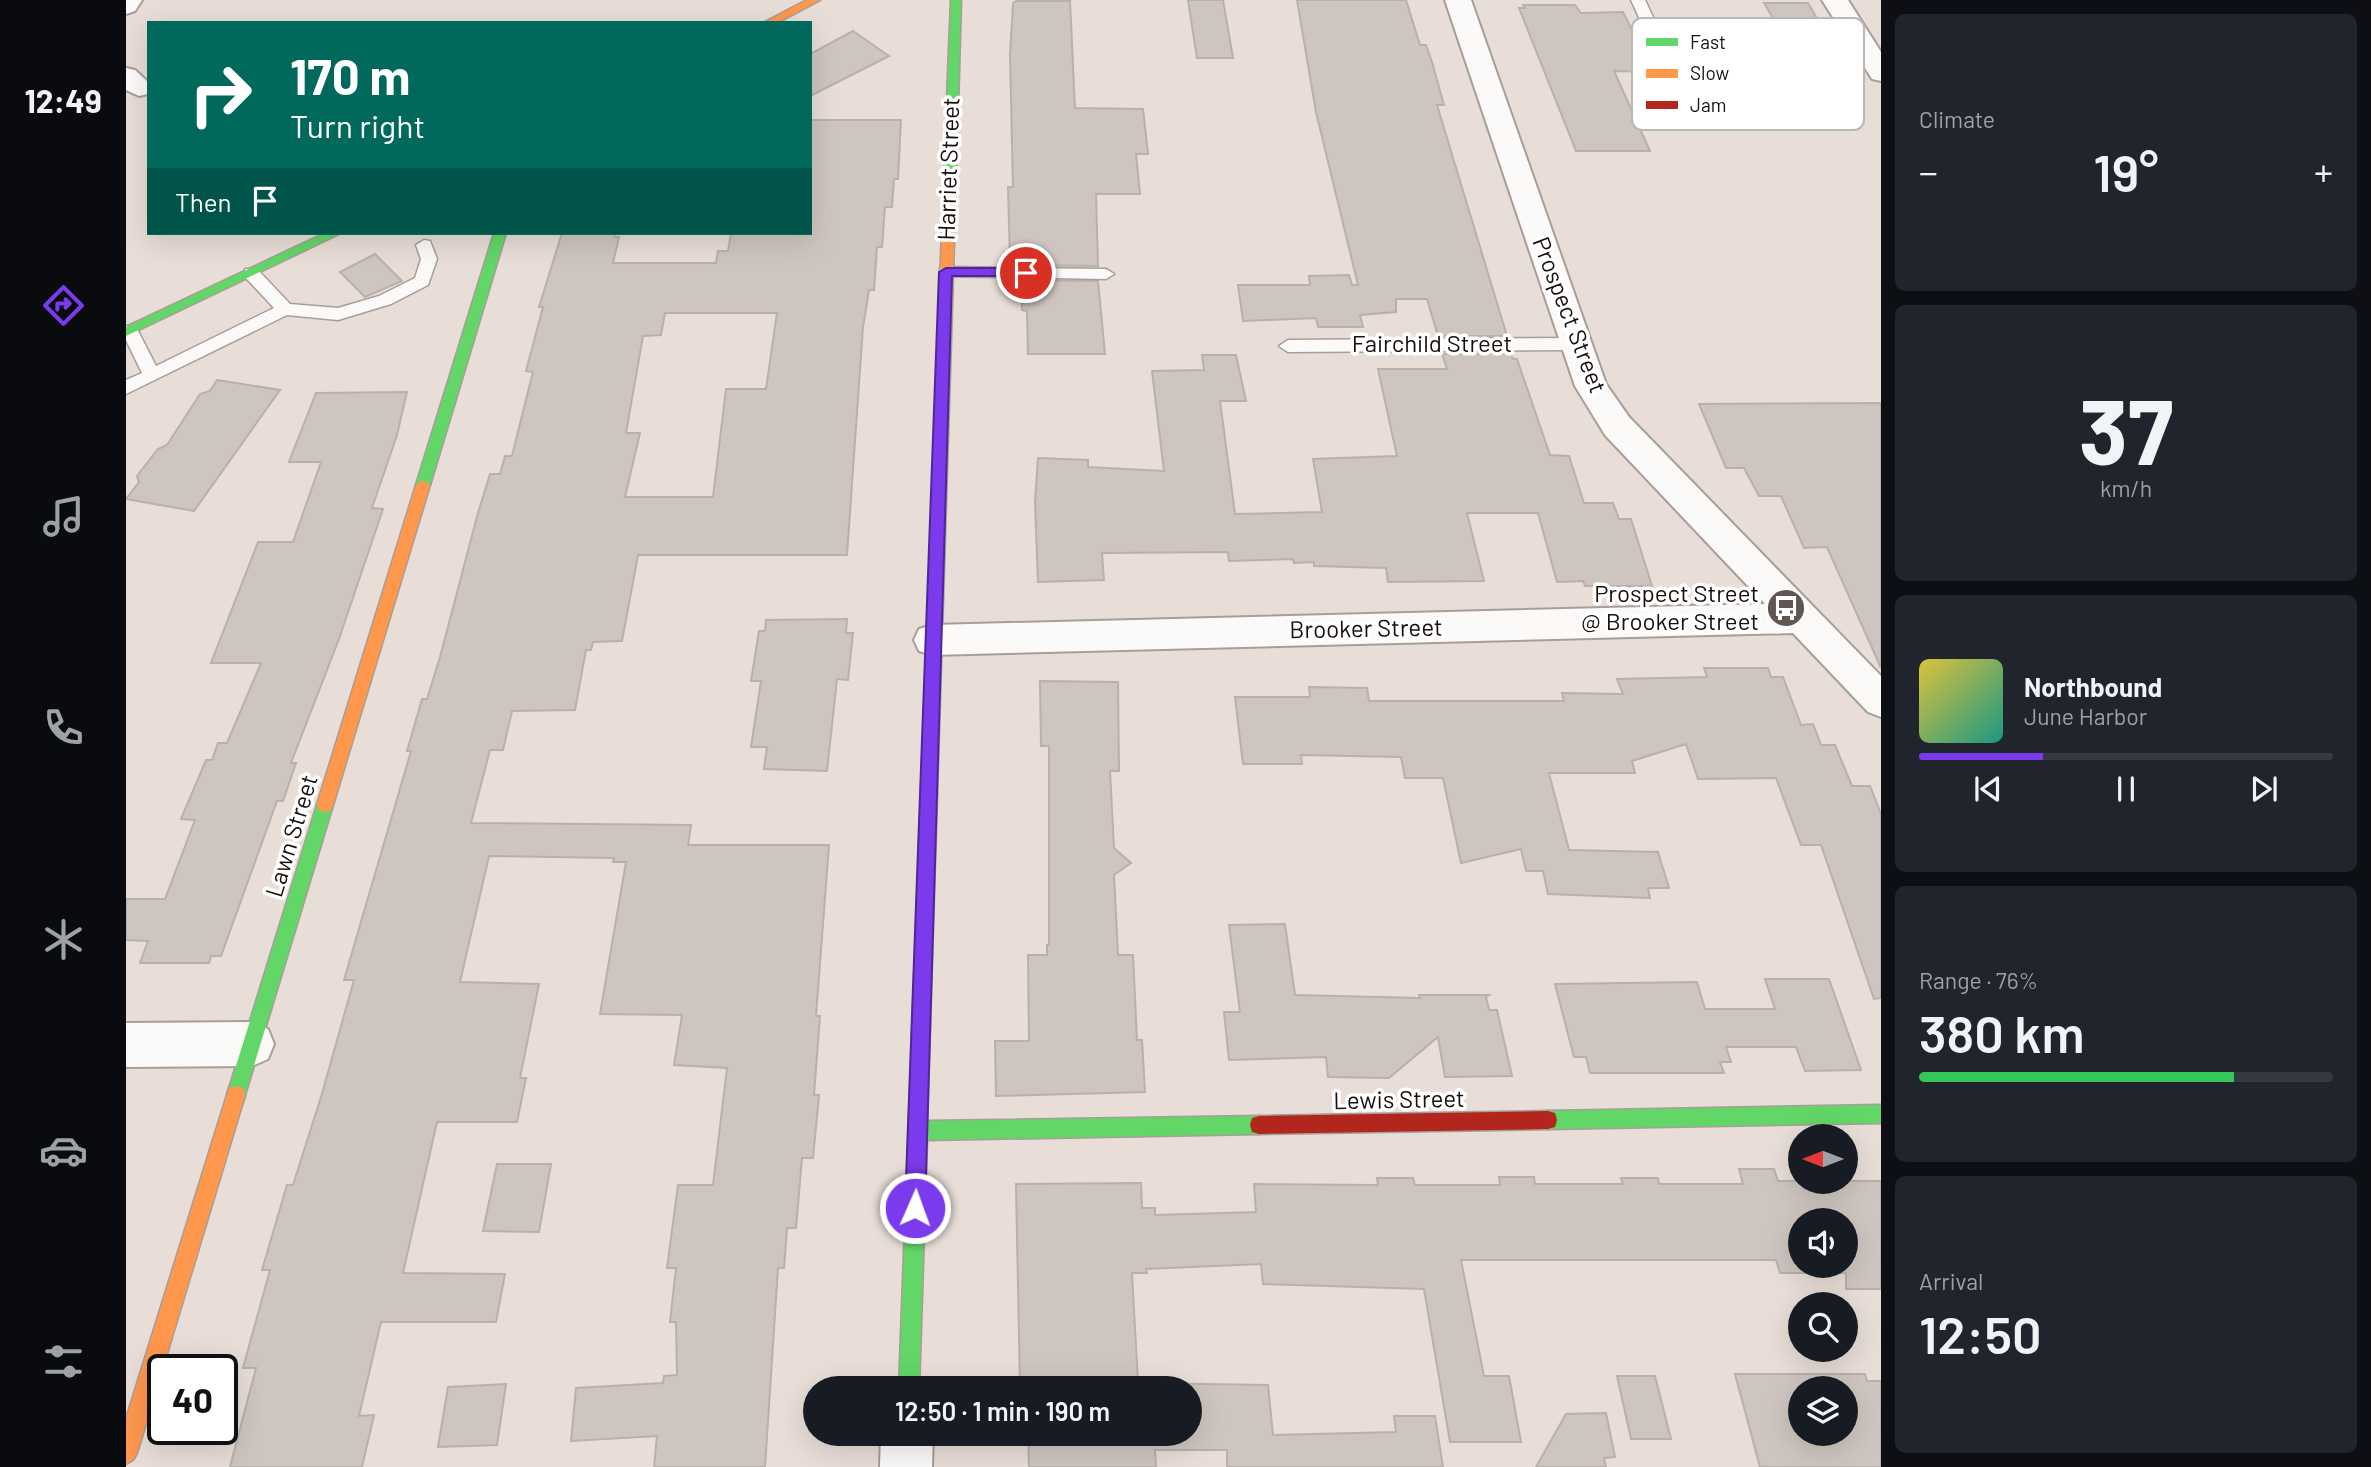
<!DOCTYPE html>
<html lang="en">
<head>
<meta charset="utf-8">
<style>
  :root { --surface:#171b24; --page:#20242c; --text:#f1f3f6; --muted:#9ea1a6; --line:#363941; --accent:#7c3aed }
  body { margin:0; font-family:Barlow,sans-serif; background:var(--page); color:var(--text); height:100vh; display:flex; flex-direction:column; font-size:26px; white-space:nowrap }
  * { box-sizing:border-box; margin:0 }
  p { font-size:23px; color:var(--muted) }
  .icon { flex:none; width:38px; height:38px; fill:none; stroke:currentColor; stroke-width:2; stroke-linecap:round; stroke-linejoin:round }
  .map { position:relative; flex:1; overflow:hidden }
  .sheet { display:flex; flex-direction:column; gap:14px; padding:14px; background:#0d0f14; width:490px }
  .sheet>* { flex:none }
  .banner { position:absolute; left:21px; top:21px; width:665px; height:214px; border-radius:0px; box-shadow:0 7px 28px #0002; background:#00695c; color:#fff; overflow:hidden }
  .needle { width:46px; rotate:270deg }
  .tools { position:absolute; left:1662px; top:1124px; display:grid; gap:14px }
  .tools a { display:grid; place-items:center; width:70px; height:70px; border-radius:50%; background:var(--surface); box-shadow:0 7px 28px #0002; font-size:35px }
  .speed { position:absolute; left:21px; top:1354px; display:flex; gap:14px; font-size:35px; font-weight:700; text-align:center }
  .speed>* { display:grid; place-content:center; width:91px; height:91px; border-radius:50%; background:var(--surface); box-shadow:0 7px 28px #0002; line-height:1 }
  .speed .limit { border:4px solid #111; border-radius:10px; background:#fff; color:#111 }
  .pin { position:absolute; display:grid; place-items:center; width:60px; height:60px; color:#fff; margin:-30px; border:4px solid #fff; border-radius:50%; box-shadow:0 2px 7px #0007 }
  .me { position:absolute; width:77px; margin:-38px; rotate:2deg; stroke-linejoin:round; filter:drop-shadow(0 0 5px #0008) }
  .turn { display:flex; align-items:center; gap:24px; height:147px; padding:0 28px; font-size:32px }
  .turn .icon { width:91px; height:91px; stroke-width:2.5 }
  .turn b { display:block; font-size:49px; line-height:60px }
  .then { display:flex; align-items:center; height:66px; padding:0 28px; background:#0003; gap:14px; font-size:26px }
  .big { font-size:52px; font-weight:600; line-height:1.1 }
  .sheet .card { flex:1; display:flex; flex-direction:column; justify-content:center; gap:10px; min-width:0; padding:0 24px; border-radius:10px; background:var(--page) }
  .sheet .dial { align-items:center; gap:0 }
  .dial b { font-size:91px; line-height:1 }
  .song { display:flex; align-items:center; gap:21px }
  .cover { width:84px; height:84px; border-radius:10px; background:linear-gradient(135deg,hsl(50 70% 55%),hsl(170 70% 35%)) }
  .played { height:7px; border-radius:4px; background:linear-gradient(90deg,var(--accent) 30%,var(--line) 30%) }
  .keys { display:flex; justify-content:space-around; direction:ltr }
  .heat { display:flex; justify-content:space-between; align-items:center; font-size:38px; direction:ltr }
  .charge { height:10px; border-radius:5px; background:linear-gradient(90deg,#34c759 76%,var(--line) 0) }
  .trip { position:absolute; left:677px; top:1376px; width:399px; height:70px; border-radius:35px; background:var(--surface); box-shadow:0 7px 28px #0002; font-weight:600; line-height:70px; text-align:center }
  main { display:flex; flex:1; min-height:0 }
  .tab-bar { display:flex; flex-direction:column; width:126px; justify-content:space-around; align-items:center; background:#090b0e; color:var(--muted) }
  .tab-bar .icon { width:49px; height:49px }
  .tab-bar .active { color:var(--accent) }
  .tab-bar b { font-size:32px; color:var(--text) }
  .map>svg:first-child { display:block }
  .building { fill:#cec5c0; stroke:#b9b0ac; stroke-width:2; fill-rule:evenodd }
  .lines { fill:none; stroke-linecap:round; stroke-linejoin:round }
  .lane-casing { stroke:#a79e99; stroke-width:3 }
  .street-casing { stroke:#a79e99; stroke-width:4 }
  .fast-casing { stroke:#a79e99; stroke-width:3 }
  .slow-casing { stroke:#a79e99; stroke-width:3 }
  .jam-casing { stroke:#a79e99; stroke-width:3 }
  .lane { fill:#fcfaf9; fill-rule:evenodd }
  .street { fill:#fcfaf9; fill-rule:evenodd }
  .fast { fill:#63d668; fill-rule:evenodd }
  .slow { fill:#ff974d; fill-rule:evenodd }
  .jam { fill:#b3261e; fill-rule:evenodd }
  .route { fill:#7c3aed; stroke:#51269a; stroke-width:2 }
  .labels { text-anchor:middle; stroke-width:7; stroke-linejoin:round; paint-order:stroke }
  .street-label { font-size:24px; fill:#160f0b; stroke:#fff }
  .poi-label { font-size:24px; fill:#160f0b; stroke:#fff; text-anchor:end }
  .key { fill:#fff; stroke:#b9b7b6; stroke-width:2 }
  .key-label { font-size:19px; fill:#160f0b }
</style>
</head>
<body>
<main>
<nav class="tab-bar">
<b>12:49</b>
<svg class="icon active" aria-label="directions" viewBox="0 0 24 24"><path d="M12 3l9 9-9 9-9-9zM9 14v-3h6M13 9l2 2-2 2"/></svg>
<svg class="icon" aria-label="music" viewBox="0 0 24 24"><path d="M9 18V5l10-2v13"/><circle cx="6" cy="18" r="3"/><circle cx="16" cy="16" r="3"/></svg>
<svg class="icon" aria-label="phone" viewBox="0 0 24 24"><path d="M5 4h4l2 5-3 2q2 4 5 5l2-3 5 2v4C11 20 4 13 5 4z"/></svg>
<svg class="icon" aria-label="climate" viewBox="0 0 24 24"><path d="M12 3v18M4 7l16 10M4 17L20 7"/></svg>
<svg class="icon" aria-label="car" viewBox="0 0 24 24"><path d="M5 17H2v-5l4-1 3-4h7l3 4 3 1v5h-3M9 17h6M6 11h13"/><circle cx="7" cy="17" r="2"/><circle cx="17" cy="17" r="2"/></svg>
<svg class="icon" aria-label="filters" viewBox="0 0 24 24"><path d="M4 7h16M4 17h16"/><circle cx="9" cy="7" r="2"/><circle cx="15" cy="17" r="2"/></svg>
</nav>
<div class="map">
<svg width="1755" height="1467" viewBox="0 0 1755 1467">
  <rect width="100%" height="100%" fill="#e8ddd7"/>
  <!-- building -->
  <path class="building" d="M 1062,0 L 1097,0 L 1107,58 L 1071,58 Z
    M 1171,0 L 1280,0 L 1294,45 L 1300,45 L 1306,62 L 1318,105 L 1311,105 L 1381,336 L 1312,336 L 1301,299 L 1270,299 L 1270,312 L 1234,315 L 1237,327 L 1192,327 L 1190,318 L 1117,321 L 1112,285 L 1184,285 L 1183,276 L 1223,275 L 1226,285 L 1232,285 L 1190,112 Z
    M 890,1 L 944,1 L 949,108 L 1017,109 L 1022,154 L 1010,154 L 1014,194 L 970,194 L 972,266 L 890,265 L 890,260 L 884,260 L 882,187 L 887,187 L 884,56 L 887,3 Z
    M 1638,3 L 1682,3 L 1726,78 L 1722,78 L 1728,88 L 1689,88 Z
    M 1397,5 L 1449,5 L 1455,13 L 1497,12 L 1507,32 L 1511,32 L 1528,72 L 1488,71 L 1524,151 L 1450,151 L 1393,8 L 1399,8 Z
    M 727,31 L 763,56 L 684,96 L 684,54 Z
    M 684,120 L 775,120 L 772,179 L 768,179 L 766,207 L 759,207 L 756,247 L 751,247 L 748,290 L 743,290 L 737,327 L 721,555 L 512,555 L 496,641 L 467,642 L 465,650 L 460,650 L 449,710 L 386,711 L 377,750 L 364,750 L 345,823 L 565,825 L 562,845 L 703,845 L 690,1016 L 694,1016 L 688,1095 L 693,1095 L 687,1158 L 676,1158 L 670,1228 L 661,1228 L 658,1268 L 652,1268 L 639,1467 L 528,1467 L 531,1436 L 445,1441 L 450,1388 L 537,1383 L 538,1376 L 551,1375 L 550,1322 L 544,1322 L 550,1268 L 541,1268 L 552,1185 L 587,1185 L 601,1068 L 548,1065 L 556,1015 L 474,1014 L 500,862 L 487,862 L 488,858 L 363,856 L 334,982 L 413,984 L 394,1078 L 400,1078 L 391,1122 L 311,1122 L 277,1273 L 379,1274 L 370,1322 L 255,1322 L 233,1416 L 248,1415 L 236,1467 L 104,1467 L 130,1368 L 117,1368 L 144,1270 L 136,1270 L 161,1185 L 167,1185 L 195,1097 L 228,980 L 218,980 L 285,751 L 281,751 L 296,699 L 301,699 L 314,657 L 352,513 L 364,474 L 374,474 L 379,456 L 386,456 L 407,372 L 400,371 L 417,307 L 413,307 L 436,233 L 490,233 L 489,237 L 493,237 L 487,263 L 590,263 L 592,251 L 602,251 L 605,233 L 684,233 ZM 539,313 L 651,313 L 640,389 L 600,389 L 587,497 L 499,497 L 514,433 L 500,433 L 517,336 L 535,335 Z
    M 249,254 L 276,281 L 239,297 L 214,272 Z
    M 891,280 L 972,281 L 979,354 L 902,354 L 901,311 L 896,310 L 896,300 L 891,300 Z
    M 1385,353 L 1387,359 L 1391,359 L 1424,455 L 1443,456 L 1458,503 L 1487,503 L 1493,519 L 1505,519 L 1526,586 L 1459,586 L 1457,581 L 1431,582 L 1412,513 L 1341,513 L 1358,581 L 1262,582 L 1260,568 L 1188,566 L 1188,562 L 1168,563 L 1167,559 L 1103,561 L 1102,552 L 976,553 L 978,580 L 912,582 L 909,502 L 912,458 L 962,460 L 962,467 L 1038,471 L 1026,371 L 1078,370 L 1076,355 L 1110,355 L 1120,401 L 1094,401 L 1109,514 L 1196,512 L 1187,459 L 1271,456 L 1252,369 L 1321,369 L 1316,354 Z
    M 91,380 L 154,390 L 68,511 L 0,499 L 13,482 L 11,476 L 32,449 L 41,445 L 74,394 L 84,391 Z
    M 281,392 L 271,435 L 246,508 L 257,509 L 213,639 L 165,763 L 170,763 L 157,801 L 151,801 L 95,956 L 85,956 L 83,963 L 14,963 L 22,941 L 0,940 L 0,899 L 39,899 L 69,820 L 55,819 L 80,760 L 86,760 L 92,743 L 101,743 L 135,663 L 85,663 L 132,542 L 167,542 L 195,462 L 163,462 L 190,393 Z
    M 1755,403 L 1755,668 L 1701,547 L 1678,548 L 1655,496 L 1633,496 L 1618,468 L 1600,468 L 1573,404 Z
    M 721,619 L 720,633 L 727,633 L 722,680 L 711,679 L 701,771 L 638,769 L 641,747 L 625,747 L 635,681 L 625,681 L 633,631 L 639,631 L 640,620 Z
    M 1578,668 L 1642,668 L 1645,677 L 1657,677 L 1675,725 L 1687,724 L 1695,745 L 1709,745 L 1726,786 L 1744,786 L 1755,814 L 1755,998 L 1748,999 L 1695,845 L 1675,845 L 1650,778 L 1572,779 L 1560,744 L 1506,761 L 1509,773 L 1423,773 L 1443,850 L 1532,852 L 1543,888 L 1522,888 L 1524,898 L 1422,894 L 1417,871 L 1400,871 L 1395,849 L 1335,863 L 1317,778 L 1279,778 L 1275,757 L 1175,755 L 1176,764 L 1117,764 L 1109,697 L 1184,697 L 1183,687 L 1241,688 L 1243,701 L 1438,701 L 1436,693 L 1497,694 L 1491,679 L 1581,677 Z
    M 914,681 L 992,682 L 993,771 L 984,771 L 988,848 L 1005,863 L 988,875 L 992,955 L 1007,955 L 1011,1040 L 1016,1040 L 1019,1092 L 870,1096 L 869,1041 L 903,1041 L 902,955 L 921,955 L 921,945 L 923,945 L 923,746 L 915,746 Z
    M 1159,924 L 1169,995 L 1294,998 L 1293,995 L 1363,995 L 1360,997 L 1363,1010 L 1371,1010 L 1386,1076 L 1319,1077 L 1312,1037 L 1263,1078 L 1202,1077 L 1200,1057 L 1103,1060 L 1098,1012 L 1114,1012 L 1103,925 Z
    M 1639,979 L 1703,979 L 1735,1070 L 1679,1071 L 1670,1047 L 1600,1047 L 1605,1062 L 1594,1062 L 1598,1073 L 1464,1073 L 1460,1057 L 1448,1057 L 1429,984 L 1571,982 L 1579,1009 L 1649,1009 Z
    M 371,1164 L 425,1164 L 413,1232 L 357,1231 Z
    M 1613,1169 L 1648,1169 L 1652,1181 L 1755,1181 L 1755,1289 L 1720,1289 L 1720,1273 L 1654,1273 L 1650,1260 L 1335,1260 L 1358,1376 L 1383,1376 L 1395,1442 L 1324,1442 L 1298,1289 L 1137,1284 L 1135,1264 L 1020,1269 L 1021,1273 L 1006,1273 L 1012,1383 L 1142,1385 L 1147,1435 L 1270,1432 L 1268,1416 L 1309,1416 L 1317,1467 L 1101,1467 L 1101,1450 L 1029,1450 L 1030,1467 L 903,1467 L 902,1433 L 1064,1433 L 1064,1388 L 894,1388 L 890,1184 L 1015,1183 L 1016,1208 L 1029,1208 L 1029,1215 L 1130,1212 L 1128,1184 L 1252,1185 L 1251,1178 L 1287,1178 L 1289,1185 L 1374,1185 L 1373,1177 L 1408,1177 L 1409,1184 L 1497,1184 L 1495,1178 L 1532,1178 L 1533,1184 L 1617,1184 ZM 1675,1220 L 1720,1220 L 1720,1265 L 1675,1265 Z
    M 1609,1374 L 1739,1374 L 1741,1381 L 1755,1381 L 1755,1467 L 1634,1467 ZM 1675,1388 L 1720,1388 L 1720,1433 L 1675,1433 Z
    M 1491,1376 L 1529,1376 L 1545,1439 L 1505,1439 Z
    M 380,1384 L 371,1445 L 312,1447 L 322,1387 Z
    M 1480,1413 L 1489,1457 L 1478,1458 L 1480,1467 L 1410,1467 L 1440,1414 Z"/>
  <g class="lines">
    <!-- lane casing -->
    <g class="lane-casing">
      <path id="lane" d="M 1505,0 L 1519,0 L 1563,95 L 1561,98 L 1556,99 L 1549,95 Z
        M 298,240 L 304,241 L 311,259 L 302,285 L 265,304 L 212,320 L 161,315 L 0,394 L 0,380 L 16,373 L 0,340 L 0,326 L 10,327 L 30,366 L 148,308 L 119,277 L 119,269 L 131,269 L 164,304 L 212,308 L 253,296 L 289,278 L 295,259 L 290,245 Z
        M 820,267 L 980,269 L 988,274 L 980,279 L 814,276 L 814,268 Z
        M 1450,338 L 1459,344 L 1450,350 L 1162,352 L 1153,346 L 1162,340 Z"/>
    </g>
    <!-- street casing -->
    <g class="street-casing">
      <path id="street" d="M 0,0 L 16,0 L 9,11 L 0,14 Z
        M 1319,0 L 1345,0 L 1480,384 L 1503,417 L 1755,676 L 1755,717 L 1742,712 L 1667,633 L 806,655 L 793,651 L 788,640 L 793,629 L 806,625 L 1639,604 L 1479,435 L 1449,386 Z
        M 1696,0 L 1722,0 L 1755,52 L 1755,81 L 1746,79 Z
        M 0,68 L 9,70 L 22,82 L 22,94 L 13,96 L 0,90 Z
        M 126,1022 L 142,1029 L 148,1044 L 142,1059 L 126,1066 L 0,1067 L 0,1023 Z
        M 755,1433 L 807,1433 L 806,1467 L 754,1467 Z"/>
    </g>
    <!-- fast casing -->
    <g class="fast-casing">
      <path id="fast" d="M 825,0 L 835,0 L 830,176 L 824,180 L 818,176 Z
        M 199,233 L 215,233 L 0,336 L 0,327 Z
        M 368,233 L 380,233 L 304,485 L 297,490 L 290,485 Z
        M 803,787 L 809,789 L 811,794 L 801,1121 L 1133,1116 L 1140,1118 L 1142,1125 L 1140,1132 L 1133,1134 L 801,1140 L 793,1388 L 773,1388 L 795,794 L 797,789 Z
        M 199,798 L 205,800 L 207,805 L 119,1095 L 117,1102 L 110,1104 L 103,1102 L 101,1095 L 191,805 L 193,800 Z
        M 1755,1105 L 1755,1123 L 1422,1129 L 1415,1127 L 1413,1120 L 1415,1113 L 1422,1111 Z"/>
    </g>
    <!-- slow casing -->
    <g class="slow-casing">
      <path id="slow" d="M 681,0 L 694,0 L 651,23 L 637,23 Z
        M 824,172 L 830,176 L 820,500 L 813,505 L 806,500 L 818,176 Z
        M 297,480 L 304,485 L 207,805 L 205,810 L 199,812 L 193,810 L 191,805 L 290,485 Z
        M 110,1086 L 117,1088 L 119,1095 L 11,1453 L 7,1460 L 0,1464 L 0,1419 L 101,1095 L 103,1088 Z"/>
    </g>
    <!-- jam casing -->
    <g class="jam-casing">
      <path id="jam" d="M 813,495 L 820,500 L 811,794 L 809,799 L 803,801 L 797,799 L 795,794 L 806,500 Z
        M 1422,1111 L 1429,1113 L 1431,1120 L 1429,1127 L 1422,1129 L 1133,1134 L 1126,1132 L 1124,1125 L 1126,1118 L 1133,1116 Z"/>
    </g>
    <!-- lane -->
    <use href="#lane" class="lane"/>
    <!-- street -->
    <use href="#street" class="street"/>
    <!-- fast -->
    <use href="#fast" class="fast"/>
    <!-- slow -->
    <use href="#slow" class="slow"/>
    <!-- jam -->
    <use href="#jam" class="jam"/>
  </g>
  <!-- route -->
  <path class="route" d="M 900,268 L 906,273 L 904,276 L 826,276 L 799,1208 L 796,1215 L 789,1218 L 782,1215 L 779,1208 L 813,272 L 820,268 Z"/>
  <!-- icons -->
  <defs>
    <g id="bus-disc" transform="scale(2.0125)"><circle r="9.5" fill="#605752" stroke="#fff"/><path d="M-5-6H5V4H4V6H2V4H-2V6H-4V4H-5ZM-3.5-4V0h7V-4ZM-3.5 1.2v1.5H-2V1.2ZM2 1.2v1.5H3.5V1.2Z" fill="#fff"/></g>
  </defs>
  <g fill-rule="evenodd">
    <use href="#bus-disc" x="1660" y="608"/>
  </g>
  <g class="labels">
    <!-- street labels -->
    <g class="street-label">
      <text transform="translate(823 169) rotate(-88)" y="8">Harriet Street</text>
      <text transform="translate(1443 315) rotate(69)" y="8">Prospect Street</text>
      <text x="1306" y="352">Fairchild Street</text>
      <text transform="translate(1240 629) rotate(-1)" y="8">Brooker Street</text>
      <text transform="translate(166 836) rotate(-73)" y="8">Lawn Street</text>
      <text transform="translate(1273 1100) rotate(-1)" y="8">Lewis Street</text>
    </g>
    <!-- poi labels -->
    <g class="poi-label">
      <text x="1633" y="602">Prospect Street<tspan x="1633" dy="28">@ Brooker Street</tspan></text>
    </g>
  </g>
  <!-- legend -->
  <rect x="1506" y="18" width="232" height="112" rx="10" class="key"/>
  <rect x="1520" y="38" width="32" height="8" fill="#63d668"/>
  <rect x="1520" y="69" width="32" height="9" fill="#ff974d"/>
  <rect x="1520" y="101" width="32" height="8" fill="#b3261e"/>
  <g class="key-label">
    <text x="1564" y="49">Fast</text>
    <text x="1564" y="80">Slow</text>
    <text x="1564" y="112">Jam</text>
  </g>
</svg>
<div class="tools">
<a><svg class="needle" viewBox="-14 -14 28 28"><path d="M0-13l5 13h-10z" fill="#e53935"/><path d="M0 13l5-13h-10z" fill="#9ea1a6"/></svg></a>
<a><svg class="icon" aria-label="sound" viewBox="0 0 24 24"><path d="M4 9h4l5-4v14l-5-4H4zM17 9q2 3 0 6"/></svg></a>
<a><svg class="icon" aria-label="search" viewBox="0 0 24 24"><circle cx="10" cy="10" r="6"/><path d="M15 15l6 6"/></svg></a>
<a><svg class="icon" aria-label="layers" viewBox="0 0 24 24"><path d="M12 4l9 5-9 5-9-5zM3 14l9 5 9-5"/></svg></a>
</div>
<div class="speed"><div class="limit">40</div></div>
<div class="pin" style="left:900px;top:273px;background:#d93025"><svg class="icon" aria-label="arrive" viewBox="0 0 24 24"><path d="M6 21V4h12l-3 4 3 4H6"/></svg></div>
<svg class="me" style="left:789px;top:1208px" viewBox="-20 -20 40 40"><circle r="17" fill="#7c3aed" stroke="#fff" stroke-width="3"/><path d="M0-11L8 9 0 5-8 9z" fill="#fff"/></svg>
<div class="trip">12:50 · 1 min · 190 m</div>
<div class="banner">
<div class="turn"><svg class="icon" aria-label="right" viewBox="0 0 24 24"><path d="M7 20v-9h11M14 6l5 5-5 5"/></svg><div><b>170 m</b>Turn right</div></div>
<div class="then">Then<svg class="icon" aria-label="arrive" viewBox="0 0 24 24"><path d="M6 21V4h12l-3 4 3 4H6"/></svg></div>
</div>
</div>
<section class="sheet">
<div class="card"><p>Climate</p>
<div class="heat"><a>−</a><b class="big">19°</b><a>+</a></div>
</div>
<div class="card dial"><b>37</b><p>km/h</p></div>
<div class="card">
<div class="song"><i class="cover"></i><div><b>Northbound</b><p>June Harbor</p></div></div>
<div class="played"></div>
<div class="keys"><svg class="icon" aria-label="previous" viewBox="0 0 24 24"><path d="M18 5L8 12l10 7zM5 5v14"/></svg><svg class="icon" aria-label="pause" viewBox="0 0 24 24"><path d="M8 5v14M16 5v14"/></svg><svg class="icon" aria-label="next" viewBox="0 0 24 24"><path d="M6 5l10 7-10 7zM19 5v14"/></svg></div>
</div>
<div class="card"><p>Range · 76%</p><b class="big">380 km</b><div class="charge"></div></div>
<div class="card"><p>Arrival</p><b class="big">12:50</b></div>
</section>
</main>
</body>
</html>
